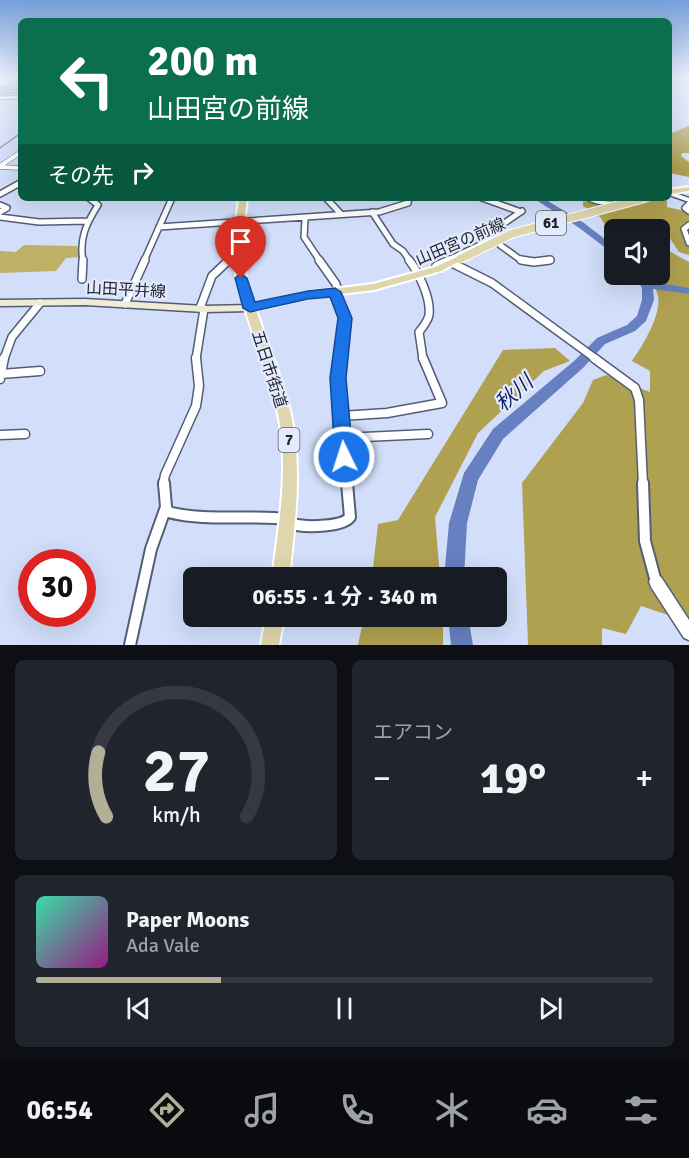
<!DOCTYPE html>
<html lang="ja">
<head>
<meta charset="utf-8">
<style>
  :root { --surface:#171b24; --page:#20242c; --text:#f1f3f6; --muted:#9ea1a6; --line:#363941; --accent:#b2af99 }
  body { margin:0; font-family:Signika,"Noto Sans JP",sans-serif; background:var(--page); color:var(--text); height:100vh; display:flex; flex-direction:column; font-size:22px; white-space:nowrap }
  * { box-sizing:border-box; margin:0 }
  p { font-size:20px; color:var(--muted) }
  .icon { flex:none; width:33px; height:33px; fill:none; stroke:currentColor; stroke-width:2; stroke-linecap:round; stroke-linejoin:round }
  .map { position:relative; height:645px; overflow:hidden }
  .panel { display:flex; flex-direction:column; gap:15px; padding:15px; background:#0d0f14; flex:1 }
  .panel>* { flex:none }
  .top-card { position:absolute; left:18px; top:18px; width:654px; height:183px; border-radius:9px; box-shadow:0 6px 24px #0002; background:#0b6e4f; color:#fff; overflow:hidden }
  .buttons { position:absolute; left:604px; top:219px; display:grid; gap:12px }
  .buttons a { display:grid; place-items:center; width:66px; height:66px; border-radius:9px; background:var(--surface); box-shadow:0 6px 24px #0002; font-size:30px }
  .speed { position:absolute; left:18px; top:549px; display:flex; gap:12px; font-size:30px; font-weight:700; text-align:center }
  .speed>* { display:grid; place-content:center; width:78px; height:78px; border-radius:50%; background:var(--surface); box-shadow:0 6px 24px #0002; line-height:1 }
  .speed .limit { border:9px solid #d22; background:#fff; color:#111 }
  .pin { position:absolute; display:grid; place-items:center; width:51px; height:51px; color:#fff; margin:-62px -26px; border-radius:50% 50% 50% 0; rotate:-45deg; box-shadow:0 0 6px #0007 }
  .pin .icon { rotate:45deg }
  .me { position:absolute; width:66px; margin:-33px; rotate:356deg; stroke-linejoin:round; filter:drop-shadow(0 0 4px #0008) }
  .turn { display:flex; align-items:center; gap:21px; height:126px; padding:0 30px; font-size:27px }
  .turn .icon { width:78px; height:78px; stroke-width:2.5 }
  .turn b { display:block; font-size:42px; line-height:51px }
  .then { display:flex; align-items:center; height:57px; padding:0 30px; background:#0003; gap:12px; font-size:22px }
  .big { font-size:45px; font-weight:700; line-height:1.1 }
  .panel .card { flex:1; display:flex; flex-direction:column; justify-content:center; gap:9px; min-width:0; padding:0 21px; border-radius:9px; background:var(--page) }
  .panel .dial { align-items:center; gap:0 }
  .dial svg { height:156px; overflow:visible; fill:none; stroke:var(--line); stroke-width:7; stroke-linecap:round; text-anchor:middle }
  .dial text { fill:var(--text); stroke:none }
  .song { display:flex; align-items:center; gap:18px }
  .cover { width:72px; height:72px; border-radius:9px; background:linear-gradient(135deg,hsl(160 70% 55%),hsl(310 70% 35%)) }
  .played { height:6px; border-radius:3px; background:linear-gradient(90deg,var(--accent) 30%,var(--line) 30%) }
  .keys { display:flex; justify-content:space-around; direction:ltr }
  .heat { display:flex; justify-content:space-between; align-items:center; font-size:33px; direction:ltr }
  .panel .tiles { flex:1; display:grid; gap:15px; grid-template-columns:1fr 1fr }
  .card:last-child { grid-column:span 2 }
  .trip { position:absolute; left:183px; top:567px; width:324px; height:60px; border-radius:9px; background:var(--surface); box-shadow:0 6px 24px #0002; font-weight:700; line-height:60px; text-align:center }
  .tabs { display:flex; height:96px; justify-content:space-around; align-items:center; background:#090b0e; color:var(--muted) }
  .tabs .icon { width:42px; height:42px }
  .tabs .current { color:var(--accent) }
  .tabs b { font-size:27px; color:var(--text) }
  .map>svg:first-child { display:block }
  .green { fill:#beb065 }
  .forest { fill:#b0a150 }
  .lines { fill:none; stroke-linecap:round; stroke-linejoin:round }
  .river { fill:#6680c1; fill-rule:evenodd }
  .building { fill:#97a2bd; stroke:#808ba5; stroke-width:1.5 }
  .minor-far5-casing { stroke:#535e76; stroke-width:4.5 }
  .minor-far4-casing { stroke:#535e76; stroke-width:5 }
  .minor-far3-casing { stroke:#535e76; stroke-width:8 }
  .minor-far2-casing { stroke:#535e76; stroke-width:10 }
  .minor-far1-casing { stroke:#535e76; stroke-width:11 }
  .minor-casing { stroke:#535e76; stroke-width:14 }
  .tertiary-casing { stroke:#535e76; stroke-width:3 }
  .secondary-casing { stroke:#535e76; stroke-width:3 }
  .primary-casing { stroke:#fff; stroke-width:4 }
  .minor-far5 { stroke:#fff; stroke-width:3 }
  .minor-far4 { stroke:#fff; stroke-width:4 }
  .minor-far3 { stroke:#fff; stroke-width:5 }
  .minor-far2 { stroke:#fff; stroke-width:7 }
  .minor-far1 { stroke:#fff; stroke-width:8 }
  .minor { stroke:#fff; stroke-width:10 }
  .tertiary { fill:#fff; fill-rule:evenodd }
  .secondary { fill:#eeebd6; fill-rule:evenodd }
  .primary { fill:#ded6ad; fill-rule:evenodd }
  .rail { stroke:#80889c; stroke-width:1.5 }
  .primary-bridge-casing { stroke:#fff; stroke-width:10; stroke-linecap:butt }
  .primary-bridge { stroke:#ded6ad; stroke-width:8 }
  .route { fill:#1a73e8; stroke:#114b97; stroke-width:1.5 }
  .labels { text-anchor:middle; stroke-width:4.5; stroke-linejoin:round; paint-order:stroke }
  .shield { fill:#e4ebfc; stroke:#595e6b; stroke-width:1.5 }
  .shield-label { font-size:15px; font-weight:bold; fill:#1e222d }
  .street-label { font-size:16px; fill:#1e222d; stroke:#e4ebfc }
  .near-water-label { font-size:21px; font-style:italic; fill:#0f206d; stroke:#e4ebfc }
</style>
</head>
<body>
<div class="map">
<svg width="689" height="645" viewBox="0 0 689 645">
  <rect width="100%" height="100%" fill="#d2defa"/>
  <!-- green -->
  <path class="green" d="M 24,245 L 77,246 L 82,257 L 66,258 L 56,271 L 0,273 L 0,251 L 16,252 Z"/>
  <!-- forest -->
  <path class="forest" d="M 689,126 L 689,153 L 682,153 L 681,156 L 689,162 L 689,177 L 669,173 L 669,134 Z
    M 601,198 L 626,198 L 646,203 L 658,198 L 667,201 L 667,207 L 689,212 L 689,255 L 679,252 L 669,237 L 660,234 L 660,230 L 615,230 L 615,240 L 600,217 L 583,206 L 583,201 L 597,204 Z
    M 660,246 L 689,262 L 689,622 L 641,606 L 626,634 L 602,628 L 602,645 L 528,645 L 522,483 L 583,403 L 593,380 L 606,375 L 650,392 L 650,371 L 632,361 C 643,345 666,309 656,290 C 654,284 648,279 644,275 L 660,274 Z
    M 555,348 L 570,361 L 544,371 L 478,433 L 435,517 L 440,577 L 372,577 L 378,524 L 398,520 L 503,350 Z
    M 364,617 L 443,617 L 443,645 L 358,645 Z"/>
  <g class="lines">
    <!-- river -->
    <path class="river" d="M 533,198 L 543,198 L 584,223 L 615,247 L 615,255 L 578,227 Z
      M 633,274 L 644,274 L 648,281 L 689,288 L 689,294 L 653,289 L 654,300 L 646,321 L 635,331 L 605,344 L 584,367 L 503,439 L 478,480 L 467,523 L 464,578 L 444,578 L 449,523 L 464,473 L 493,429 L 574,361 L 597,338 L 627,325 L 637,316 L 642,300 L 642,288 Z
      M 448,616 L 468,616 L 473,645 L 451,645 Z"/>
  </g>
  <!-- building -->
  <path class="building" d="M 21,78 L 21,93 L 0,94 L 0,88 Z"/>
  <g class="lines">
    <!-- minor-far5 casing -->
    <g class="minor-far5-casing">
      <path id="minor-far5" d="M 0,98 L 21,97"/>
    </g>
    <!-- minor-far4 casing -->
    <g class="minor-far4-casing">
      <path id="minor-far4" d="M 0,166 L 21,152
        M 0,167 L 21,168
        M 18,185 L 21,183"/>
    </g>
    <!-- minor-far3 casing -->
    <g class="minor-far3-casing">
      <path id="minor-far3" d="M 0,194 L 20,183
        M 326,198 L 341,214
        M 482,198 L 521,212
        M 689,204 L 685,208 L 689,211
        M 0,205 L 7,208 L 0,212
        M 522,211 L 503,224 L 500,245 L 518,258 L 526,261
        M 372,212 L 393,244 L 403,251 L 410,261
        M 0,217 L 39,222 L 88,221
        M 305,219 L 304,237 L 320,261
        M 689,225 L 684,229 L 689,243
        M 159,227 L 379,212 L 408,203 L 409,198
        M 83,261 C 79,239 86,224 98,205 L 89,198
        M 144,261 L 172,198
        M 227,261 L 238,255
        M 446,261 L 501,235
        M 541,261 L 550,260"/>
    </g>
    <!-- minor-far2 casing -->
    <g class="minor-far2-casing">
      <path id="minor-far2" d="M 319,260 L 336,284 L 338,292
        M 409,260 C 419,273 431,298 429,315 C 428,321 423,327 419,332 L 423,359
        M 521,260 L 534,262 L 550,260
        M 452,263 L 492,283 L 596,359
        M 438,269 L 436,266 L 449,260
        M 82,279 L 83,260
        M 335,292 L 345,318 L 340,359
        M 125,304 L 145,260
        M 200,308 L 212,276 L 229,260
        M 4,359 L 12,337 L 40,303
        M 196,359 L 204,309"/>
    </g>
    <!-- minor-far1 casing -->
    <g class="minor-far1-casing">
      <path id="minor-far1" d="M 340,358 L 338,378 L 347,485
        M 594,358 L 635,388 L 639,400 L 643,485
        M 1,374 L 40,371
        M 0,379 L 4,358
        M 341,416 L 387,413 L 442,403 L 423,358
        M 0,435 L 25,434
        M 343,438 L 428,434
        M 163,485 L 165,475 L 196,406 L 199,386 L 196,358"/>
    </g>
    <!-- minor casing -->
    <g class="minor-casing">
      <path id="minor" d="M 643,483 L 645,541 L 656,582
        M 166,507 L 168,512 C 203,521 239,516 275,518 C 282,518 289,523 297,525 C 308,527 343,527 350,517 L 347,483
        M 130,645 L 151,549 L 166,507 L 164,483"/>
    </g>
    <!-- tertiary casing -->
    <g class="tertiary-casing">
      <path id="tertiary" d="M 669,191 L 689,198 L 689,202 L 669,195 Z
        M 583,198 C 591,198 596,200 604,201 C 611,202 618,201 624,204 C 612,208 594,204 583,198 Z
        M 656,575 L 661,577 L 689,620 L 689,640 L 684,638 L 651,587 L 649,582 L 651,577 Z"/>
    </g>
    <!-- secondary casing -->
    <g class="secondary-casing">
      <path id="secondary" d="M 0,78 L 3,78 L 0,80 Z
        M 85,299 L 204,306 L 250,305 L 254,308 L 250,311 L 204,312 L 85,305 L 0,306 L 0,300 Z"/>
    </g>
    <!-- primary casing -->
    <g class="primary-casing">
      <path id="primary" d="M 689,187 L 689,191 L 669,194 L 669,190 Z
        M 239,198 L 247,198 L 242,242 L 246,278 L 254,304 L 308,292 L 373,284 L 435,267 L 457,257 L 460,256 L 464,259 L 441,271 L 374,290 L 308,298 L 256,310 C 267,342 282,378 290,411 C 303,465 295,523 289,578 L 272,578 C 279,525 290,462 277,410 C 267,366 247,323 237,280 C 231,253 236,225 239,198 Z
        M 266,616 L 284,616 L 279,645 L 261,645 Z"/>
    </g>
    <!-- minor-far5 -->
    <use href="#minor-far5" class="minor-far5"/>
    <!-- minor-far4 -->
    <use href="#minor-far4" class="minor-far4"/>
    <!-- minor-far3 -->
    <use href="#minor-far3" class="minor-far3"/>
    <!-- minor-far2 -->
    <use href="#minor-far2" class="minor-far2"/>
    <!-- minor-far1 -->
    <use href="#minor-far1" class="minor-far1"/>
    <!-- minor -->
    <use href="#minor" class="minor"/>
    <!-- tertiary -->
    <use href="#tertiary" class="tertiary"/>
    <!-- secondary -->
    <use href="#secondary" class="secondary"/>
    <!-- primary -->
    <use href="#primary" class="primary"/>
    <!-- rail -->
    <path class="rail" d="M 0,148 L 21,133"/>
    <!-- primary-bridge casing -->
    <g class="primary-bridge-casing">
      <path id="primary-bridge" d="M 460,259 L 511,234 L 645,198"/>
    </g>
    <!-- primary-bridge -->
    <use href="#primary-bridge" class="primary-bridge"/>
  </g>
  <!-- sky -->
  <linearGradient id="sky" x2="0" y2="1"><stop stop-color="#749fd8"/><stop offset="0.46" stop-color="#ebf0fd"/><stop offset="1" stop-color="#ebf0fd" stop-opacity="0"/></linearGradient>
  <rect width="689" height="168" fill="url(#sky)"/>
  <!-- route -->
  <path class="route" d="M 241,274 L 247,278 L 255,302 L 308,291 L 335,288 L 341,292 L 352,318 L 346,378 L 353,457 L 351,462 L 344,465 L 338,462 L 335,457 L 330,378 L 338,318 L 330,297 L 308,299 L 250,312 L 243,308 L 235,278 Z"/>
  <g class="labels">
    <!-- shield labels -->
    <g class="shield">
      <rect x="536" y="211" width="30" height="24" rx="4.5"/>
      <rect x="278.5" y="428" width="21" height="24" rx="4.5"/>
    </g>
    <g class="shield-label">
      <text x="551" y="228">61</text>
      <text x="289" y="445">7</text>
    </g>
    <!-- street labels -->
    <g class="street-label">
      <text transform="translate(460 241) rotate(-23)" y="6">山田宮の前線</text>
      <text transform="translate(126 289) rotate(3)" y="6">山田平井線</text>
      <text transform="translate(270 369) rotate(72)" y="6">五日市街道</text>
    </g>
    <!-- near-water labels -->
    <g class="near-water-label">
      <text transform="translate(514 393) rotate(-42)" y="7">秋川</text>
    </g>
  </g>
</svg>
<div class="buttons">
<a><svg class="icon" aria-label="sound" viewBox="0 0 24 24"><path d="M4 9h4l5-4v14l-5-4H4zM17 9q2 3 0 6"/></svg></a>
</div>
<div class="speed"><div class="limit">30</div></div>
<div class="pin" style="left:241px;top:278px;background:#d93025"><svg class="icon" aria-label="arrive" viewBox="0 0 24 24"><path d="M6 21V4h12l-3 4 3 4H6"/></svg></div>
<svg class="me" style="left:344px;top:457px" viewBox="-20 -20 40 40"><circle r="17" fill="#1a73e8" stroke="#fff" stroke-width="3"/><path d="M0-11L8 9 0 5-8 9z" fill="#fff"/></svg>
<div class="trip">06:55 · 1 分 · 340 m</div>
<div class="top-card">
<div class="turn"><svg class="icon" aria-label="left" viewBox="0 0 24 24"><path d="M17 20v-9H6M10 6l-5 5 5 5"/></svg><div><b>200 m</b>山田宮の前線</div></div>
<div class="then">その先<svg class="icon" aria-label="right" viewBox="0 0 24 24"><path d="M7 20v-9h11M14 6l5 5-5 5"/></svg></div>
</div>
</div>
<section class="panel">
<div class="tiles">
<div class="card dial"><svg viewBox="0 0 100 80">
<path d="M14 69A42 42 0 1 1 86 69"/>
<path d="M14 69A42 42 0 0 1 10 36" stroke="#b2af99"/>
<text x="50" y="56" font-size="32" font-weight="700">27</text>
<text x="50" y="72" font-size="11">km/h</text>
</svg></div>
<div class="card"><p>エアコン</p>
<div class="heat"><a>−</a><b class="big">19°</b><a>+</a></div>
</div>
<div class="card">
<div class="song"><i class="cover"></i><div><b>Paper Moons</b><p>Ada Vale</p></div></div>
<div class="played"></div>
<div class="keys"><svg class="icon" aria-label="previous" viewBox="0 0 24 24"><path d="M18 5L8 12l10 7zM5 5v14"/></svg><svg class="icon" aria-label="pause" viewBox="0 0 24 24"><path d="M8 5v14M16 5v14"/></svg><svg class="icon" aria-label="next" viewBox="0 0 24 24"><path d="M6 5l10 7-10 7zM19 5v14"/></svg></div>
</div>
</div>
</section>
<nav class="tabs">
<b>06:54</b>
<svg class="icon current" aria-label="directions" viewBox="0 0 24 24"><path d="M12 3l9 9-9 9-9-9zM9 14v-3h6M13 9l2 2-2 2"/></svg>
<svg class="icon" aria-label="music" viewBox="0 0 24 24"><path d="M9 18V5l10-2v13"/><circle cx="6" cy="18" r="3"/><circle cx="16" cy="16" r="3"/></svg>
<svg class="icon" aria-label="phone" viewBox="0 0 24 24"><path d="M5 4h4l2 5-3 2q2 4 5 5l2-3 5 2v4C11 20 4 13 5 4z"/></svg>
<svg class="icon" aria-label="climate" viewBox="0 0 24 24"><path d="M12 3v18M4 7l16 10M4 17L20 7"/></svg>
<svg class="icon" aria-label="car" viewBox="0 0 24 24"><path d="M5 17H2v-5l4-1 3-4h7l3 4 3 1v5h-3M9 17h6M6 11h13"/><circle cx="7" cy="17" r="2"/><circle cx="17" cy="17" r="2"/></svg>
<svg class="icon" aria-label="filters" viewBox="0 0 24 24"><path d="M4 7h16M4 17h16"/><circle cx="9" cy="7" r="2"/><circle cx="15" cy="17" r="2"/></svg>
</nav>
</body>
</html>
